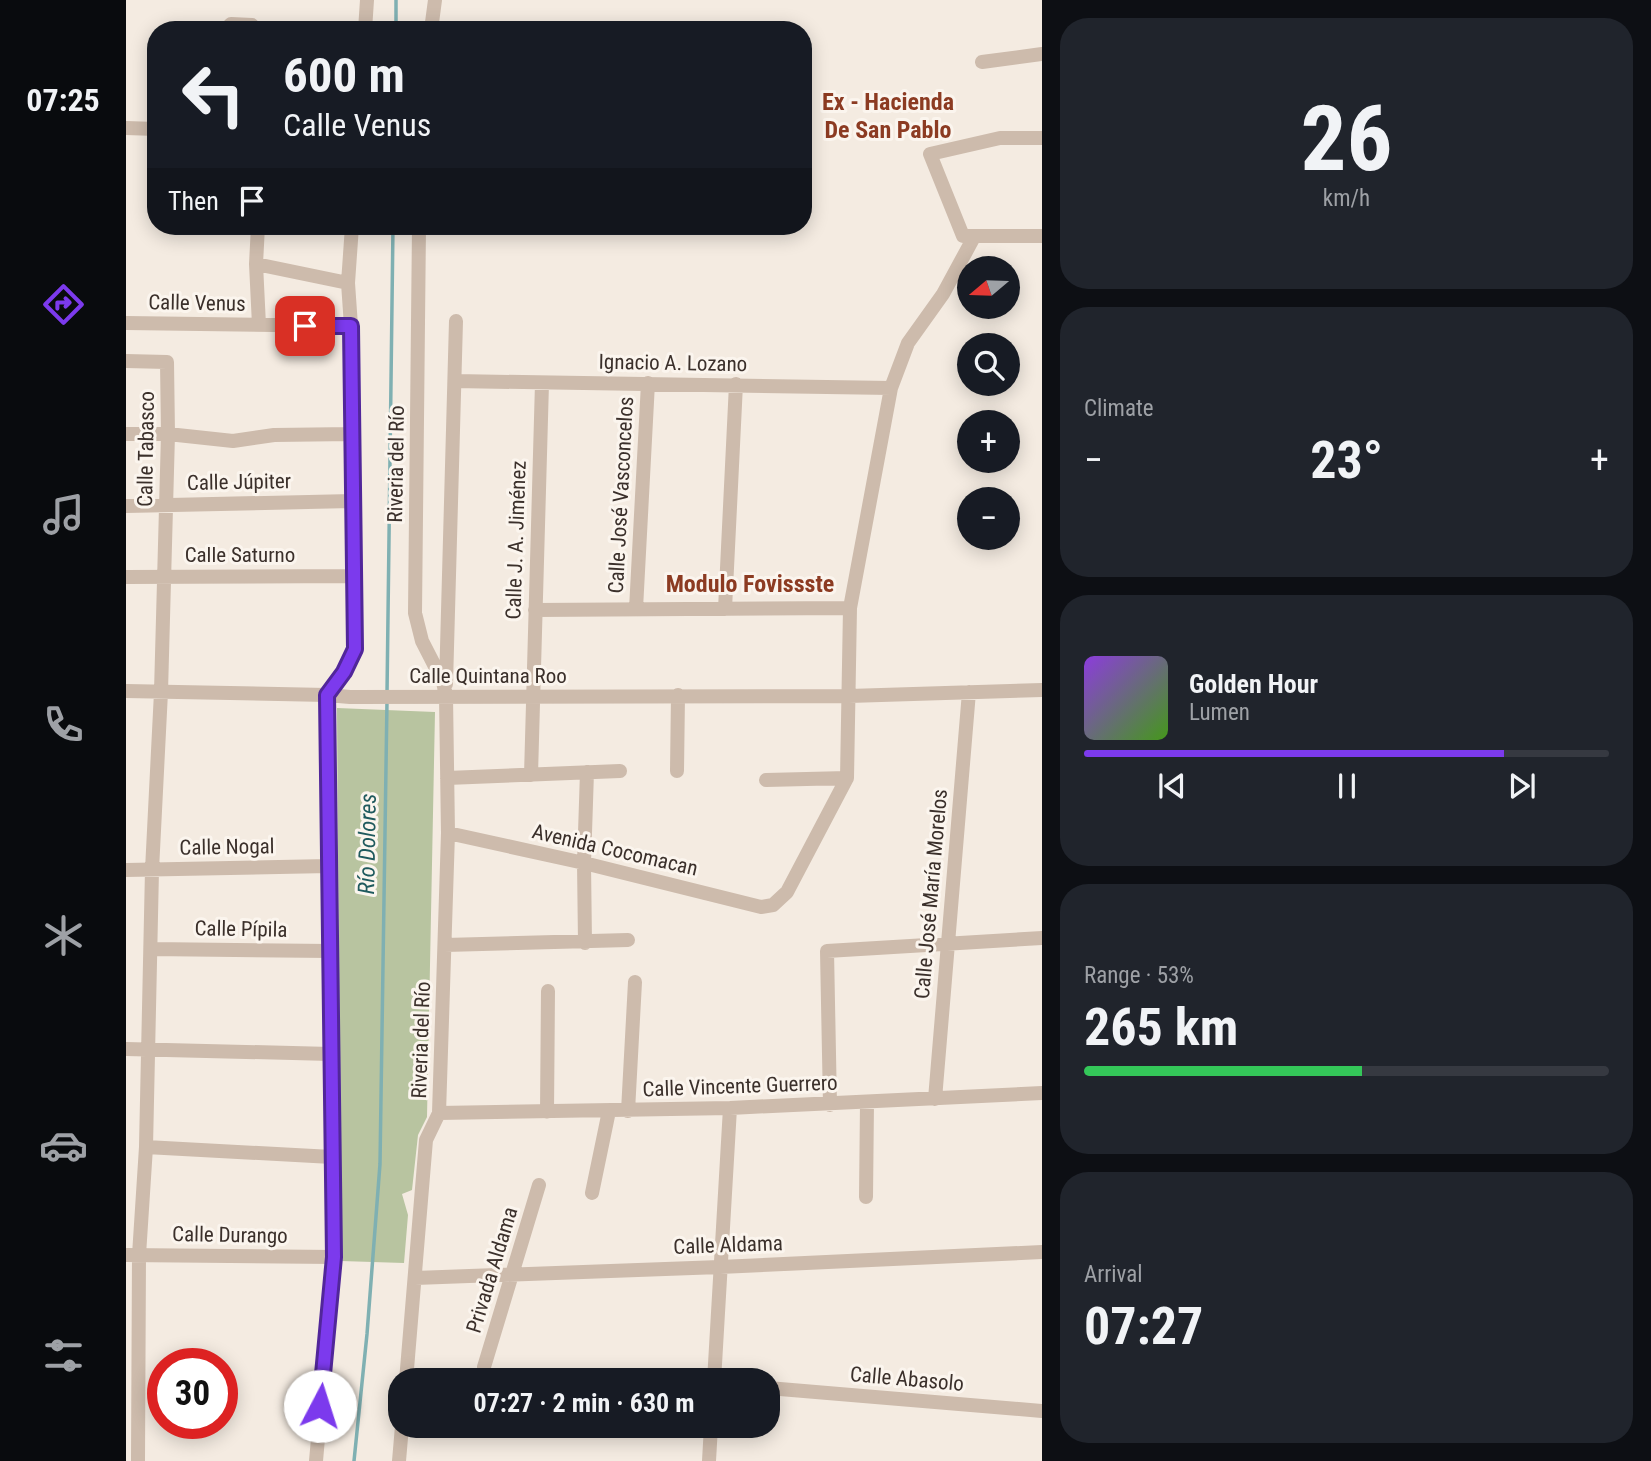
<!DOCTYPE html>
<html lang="en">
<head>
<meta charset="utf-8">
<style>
  :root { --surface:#171b24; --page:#20242c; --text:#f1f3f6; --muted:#9ea1a6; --line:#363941; --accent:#7c3aed }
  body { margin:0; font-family:"Roboto Condensed",sans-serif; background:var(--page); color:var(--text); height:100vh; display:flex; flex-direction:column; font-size:26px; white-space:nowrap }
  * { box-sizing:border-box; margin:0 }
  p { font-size:23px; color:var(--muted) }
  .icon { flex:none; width:38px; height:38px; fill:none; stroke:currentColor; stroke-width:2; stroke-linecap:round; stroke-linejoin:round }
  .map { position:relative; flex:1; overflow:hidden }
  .side { display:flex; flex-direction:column; gap:18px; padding:18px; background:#0d0f14; width:609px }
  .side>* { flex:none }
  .hud { position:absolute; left:21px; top:21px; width:665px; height:214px; border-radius:28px; box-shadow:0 4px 18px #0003; background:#171b24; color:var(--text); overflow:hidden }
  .needle { width:46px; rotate:251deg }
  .tools { position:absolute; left:831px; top:256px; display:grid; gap:14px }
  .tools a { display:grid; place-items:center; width:63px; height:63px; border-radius:50%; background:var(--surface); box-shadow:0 4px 18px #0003; font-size:35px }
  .speed { position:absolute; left:21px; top:1348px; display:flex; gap:14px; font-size:35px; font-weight:700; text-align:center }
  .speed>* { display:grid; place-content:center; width:91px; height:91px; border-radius:50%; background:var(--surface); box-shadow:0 4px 18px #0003; line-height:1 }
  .speed .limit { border:10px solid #d22; background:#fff; color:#111 }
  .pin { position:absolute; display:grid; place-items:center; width:60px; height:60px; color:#fff; margin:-30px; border-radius:14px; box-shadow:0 4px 10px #0006 }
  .me { position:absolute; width:77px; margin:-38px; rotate:5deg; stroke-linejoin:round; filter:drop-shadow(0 0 5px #0008) }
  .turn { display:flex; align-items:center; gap:24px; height:147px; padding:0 21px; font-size:32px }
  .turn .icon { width:91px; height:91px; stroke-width:2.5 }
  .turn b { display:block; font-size:49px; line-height:60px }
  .then { display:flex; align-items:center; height:66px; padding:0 21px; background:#0003; gap:14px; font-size:26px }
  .big { font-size:52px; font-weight:700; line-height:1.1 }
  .side .card { flex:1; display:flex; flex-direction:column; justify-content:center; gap:10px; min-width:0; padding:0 24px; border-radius:28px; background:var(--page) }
  .side .dial { align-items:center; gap:0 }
  .dial b { font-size:91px; line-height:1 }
  .song { display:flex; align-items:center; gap:21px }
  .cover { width:84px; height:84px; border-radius:10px; background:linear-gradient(135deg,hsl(270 70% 55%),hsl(100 70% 35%)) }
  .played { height:7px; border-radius:4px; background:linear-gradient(90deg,var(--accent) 80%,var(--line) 80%) }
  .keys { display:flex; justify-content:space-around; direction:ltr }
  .heat { display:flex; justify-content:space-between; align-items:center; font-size:38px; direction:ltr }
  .charge { height:10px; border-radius:5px; background:linear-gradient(90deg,#34c759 53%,var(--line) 0) }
  .trip { position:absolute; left:262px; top:1368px; width:392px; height:70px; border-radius:28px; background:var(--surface); box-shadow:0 4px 18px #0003; font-weight:700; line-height:70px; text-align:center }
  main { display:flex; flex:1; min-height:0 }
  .tabs { display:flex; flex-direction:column; width:126px; justify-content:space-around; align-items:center; background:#090b0e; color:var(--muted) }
  .tabs .icon { width:49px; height:49px }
  .tabs .current { color:var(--accent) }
  .tabs b { font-size:32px; color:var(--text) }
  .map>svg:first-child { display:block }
  .green { fill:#b8c4a0 }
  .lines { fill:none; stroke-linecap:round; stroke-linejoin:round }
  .stream { stroke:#7fb0b2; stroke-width:3.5 }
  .minor { stroke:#cdbbac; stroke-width:14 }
  .route-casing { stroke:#51269a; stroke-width:18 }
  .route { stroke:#7c3aed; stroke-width:12 }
  .labels { text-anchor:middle; stroke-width:6; stroke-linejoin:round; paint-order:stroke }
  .street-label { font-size:21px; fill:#3b302b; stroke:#fbf5ee }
  .water-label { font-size:23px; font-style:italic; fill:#1f5a5e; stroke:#fbf5ee }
  .quarter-label { font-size:24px; font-weight:bold; fill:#8c3b22; stroke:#fbf5ee }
</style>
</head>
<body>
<main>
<nav class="tabs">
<b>07:25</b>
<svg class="icon current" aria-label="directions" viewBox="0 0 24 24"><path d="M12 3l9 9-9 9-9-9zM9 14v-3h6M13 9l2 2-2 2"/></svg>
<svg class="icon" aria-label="music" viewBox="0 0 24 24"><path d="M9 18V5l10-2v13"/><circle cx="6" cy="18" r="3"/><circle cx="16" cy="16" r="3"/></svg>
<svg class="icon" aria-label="phone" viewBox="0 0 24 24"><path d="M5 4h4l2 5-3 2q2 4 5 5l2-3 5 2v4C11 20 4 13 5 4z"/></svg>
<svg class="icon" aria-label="climate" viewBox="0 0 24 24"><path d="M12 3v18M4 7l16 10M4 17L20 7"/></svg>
<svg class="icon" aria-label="car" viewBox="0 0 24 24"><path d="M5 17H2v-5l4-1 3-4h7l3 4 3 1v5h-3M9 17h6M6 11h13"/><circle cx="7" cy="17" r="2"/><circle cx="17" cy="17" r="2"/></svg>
<svg class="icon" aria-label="filters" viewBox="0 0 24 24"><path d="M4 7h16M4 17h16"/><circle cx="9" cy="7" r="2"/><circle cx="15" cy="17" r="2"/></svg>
</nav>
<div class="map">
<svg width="916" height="1461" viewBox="0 0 916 1461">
  <rect width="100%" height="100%" fill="#f4ebe1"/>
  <!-- green -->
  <path class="green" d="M 211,708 L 309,712 L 301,1117 L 292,1135 L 286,1190 L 276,1194 L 282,1215 L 278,1263 L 215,1261 Z"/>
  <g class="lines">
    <!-- stream -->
    <path class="stream" d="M 270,30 L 270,0
      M 261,694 L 267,226
      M 228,1461 L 241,1334 L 254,1164 L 261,701"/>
    <!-- minor -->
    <path class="minor" d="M 99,30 L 105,24 L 126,25 L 130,30
      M 239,30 L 241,0
      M 305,30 L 309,0
      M 856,62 L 916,54
      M 0,128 L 30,129
      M 916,138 L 874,138 L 804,154 L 837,236 L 916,236
      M 132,226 L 130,264 L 133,325
      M 130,264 L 222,283
      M 0,323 L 225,326
      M 0,361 L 41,362 L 42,434 L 35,692 L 26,870 L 20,1147 L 13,1255 L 12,1461
      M 329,381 L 765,388
      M 0,434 L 42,434 L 107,441 L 148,435 L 226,434
      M 0,506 L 226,501
      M 0,577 L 227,576
      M 510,609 L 522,383
      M 599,609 L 610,384
      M 409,610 L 724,608
      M 320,684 L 330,321
      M 0,691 L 201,695 L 224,697 L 723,696 L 916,690
      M 551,771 L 552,695
      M 405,775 L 416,383
      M 321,778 L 494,771
      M 640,780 L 721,778
      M 322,833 L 458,863 L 635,907 L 647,905 L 661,892 L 721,778 L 724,608 L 765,388 L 782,343 L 817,294 L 848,237
      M 0,870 L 203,866
      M 459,943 L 458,863 L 461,772
      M 319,945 L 502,940
      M 25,949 L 204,951
      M 0,1049 L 205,1054
      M 809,1099 L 843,692
      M 704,1105 L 701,951 L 916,938
      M 502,1111 L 509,982
      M 421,1112 L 422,991
      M 313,1113 L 604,1108 L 916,1093
      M 20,1147 L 206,1157
      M 466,1193 L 483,1111
      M 740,1197 L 741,1103
      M 0,1255 L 208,1257
      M 289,1278 L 594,1267 L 916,1252
      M 358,1367 L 413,1185
      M 280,1381 L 300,1140 L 313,1113 L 322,833 L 320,696 L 317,682 L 296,641 L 289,613 L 293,226
      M 588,1381 L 604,1108
      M 642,1388 L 916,1411
      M 190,1461 L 208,1257 L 201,695 L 218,672 L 229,649 L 225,326 L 222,283 L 226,226
      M 273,1461 L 276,1426
      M 583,1461 L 585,1426"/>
  </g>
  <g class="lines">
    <!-- route casing -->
    <g class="route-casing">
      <path id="route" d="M 179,326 L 225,326 L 229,649 L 218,672 L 201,695 L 208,1257 L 194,1406"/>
    </g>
    <!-- route -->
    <use href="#route" class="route"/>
  </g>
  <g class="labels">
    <!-- street labels -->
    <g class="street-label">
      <text transform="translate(71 303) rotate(1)" y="7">Calle Venus</text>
      <text transform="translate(547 363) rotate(1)" y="7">Ignacio A. Lozano</text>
      <text transform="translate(20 449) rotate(-89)" y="7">Calle Tabasco</text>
      <text transform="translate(270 464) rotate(-89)" y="7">Riveria del Río</text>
      <text transform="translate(113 482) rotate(-1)" y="7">Calle Júpiter</text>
      <text transform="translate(495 495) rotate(-87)" y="7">Calle José Vasconcelos</text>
      <text transform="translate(390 540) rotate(-88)" y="7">Calle J. A. Jiménez</text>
      <text x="114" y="562">Calle Saturno</text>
      <text x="362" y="683">Calle Quintana Roo</text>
      <text transform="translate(101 847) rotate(-1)" y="7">Calle Nogal</text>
      <text transform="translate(489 850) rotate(13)" y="7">Avenida Cocomacan</text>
      <text transform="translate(805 894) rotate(-85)" y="7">Calle José María Morelos</text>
      <text transform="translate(115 929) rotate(1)" y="7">Calle Pípila</text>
      <text transform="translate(295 1040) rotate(-88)" y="7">Riveria del Río</text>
      <text transform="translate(614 1086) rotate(-2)" y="7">Calle Vincente Guerrero</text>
      <text transform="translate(104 1235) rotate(1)" y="7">Calle Durango</text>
      <text transform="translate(602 1245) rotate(-2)" y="7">Calle Aldama</text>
      <text transform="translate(366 1270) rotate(-73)" y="7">Privada Aldama</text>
      <text transform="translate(781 1379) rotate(5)" y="7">Calle Abasolo</text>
    </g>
    <!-- water labels -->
    <g class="water-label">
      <text transform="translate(241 844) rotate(-89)" y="8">Río Dolores</text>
    </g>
    <!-- quarter labels -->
    <g class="quarter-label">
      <text x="762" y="110">Ex - Hacienda<tspan x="762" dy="28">De San Pablo</tspan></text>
      <text x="624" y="592">Modulo Fovissste</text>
    </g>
  </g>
</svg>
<div class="tools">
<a><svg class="needle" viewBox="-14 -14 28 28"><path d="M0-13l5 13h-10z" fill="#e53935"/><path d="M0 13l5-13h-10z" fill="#9ea1a6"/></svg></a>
<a><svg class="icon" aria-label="search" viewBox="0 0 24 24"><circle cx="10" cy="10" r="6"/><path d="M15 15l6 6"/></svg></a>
<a>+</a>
<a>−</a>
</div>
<div class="speed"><div class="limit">30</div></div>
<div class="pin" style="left:179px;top:326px;background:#d93025"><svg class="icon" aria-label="arrive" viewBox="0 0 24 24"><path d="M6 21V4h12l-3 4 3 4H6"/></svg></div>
<svg class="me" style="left:194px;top:1406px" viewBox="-20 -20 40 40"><circle r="19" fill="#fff"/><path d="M0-13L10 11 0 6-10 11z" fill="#7c3aed"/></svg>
<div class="trip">07:27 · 2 min · 630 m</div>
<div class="hud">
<div class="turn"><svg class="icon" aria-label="left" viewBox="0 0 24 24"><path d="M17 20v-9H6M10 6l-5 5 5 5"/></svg><div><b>600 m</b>Calle Venus</div></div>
<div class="then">Then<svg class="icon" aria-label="arrive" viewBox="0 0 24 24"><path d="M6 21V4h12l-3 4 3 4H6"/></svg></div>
</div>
</div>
<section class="side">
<div class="card dial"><b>26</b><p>km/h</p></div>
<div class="card"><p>Climate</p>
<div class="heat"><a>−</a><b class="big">23°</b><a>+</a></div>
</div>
<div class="card">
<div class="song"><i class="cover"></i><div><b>Golden Hour</b><p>Lumen</p></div></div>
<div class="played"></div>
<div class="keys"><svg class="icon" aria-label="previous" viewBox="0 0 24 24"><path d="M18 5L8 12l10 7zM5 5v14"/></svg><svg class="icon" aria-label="pause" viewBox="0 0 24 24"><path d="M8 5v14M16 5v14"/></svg><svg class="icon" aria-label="next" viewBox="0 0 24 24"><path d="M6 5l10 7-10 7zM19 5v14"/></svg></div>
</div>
<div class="card"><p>Range · 53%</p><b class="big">265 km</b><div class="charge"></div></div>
<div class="card"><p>Arrival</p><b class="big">07:27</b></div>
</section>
</main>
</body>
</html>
